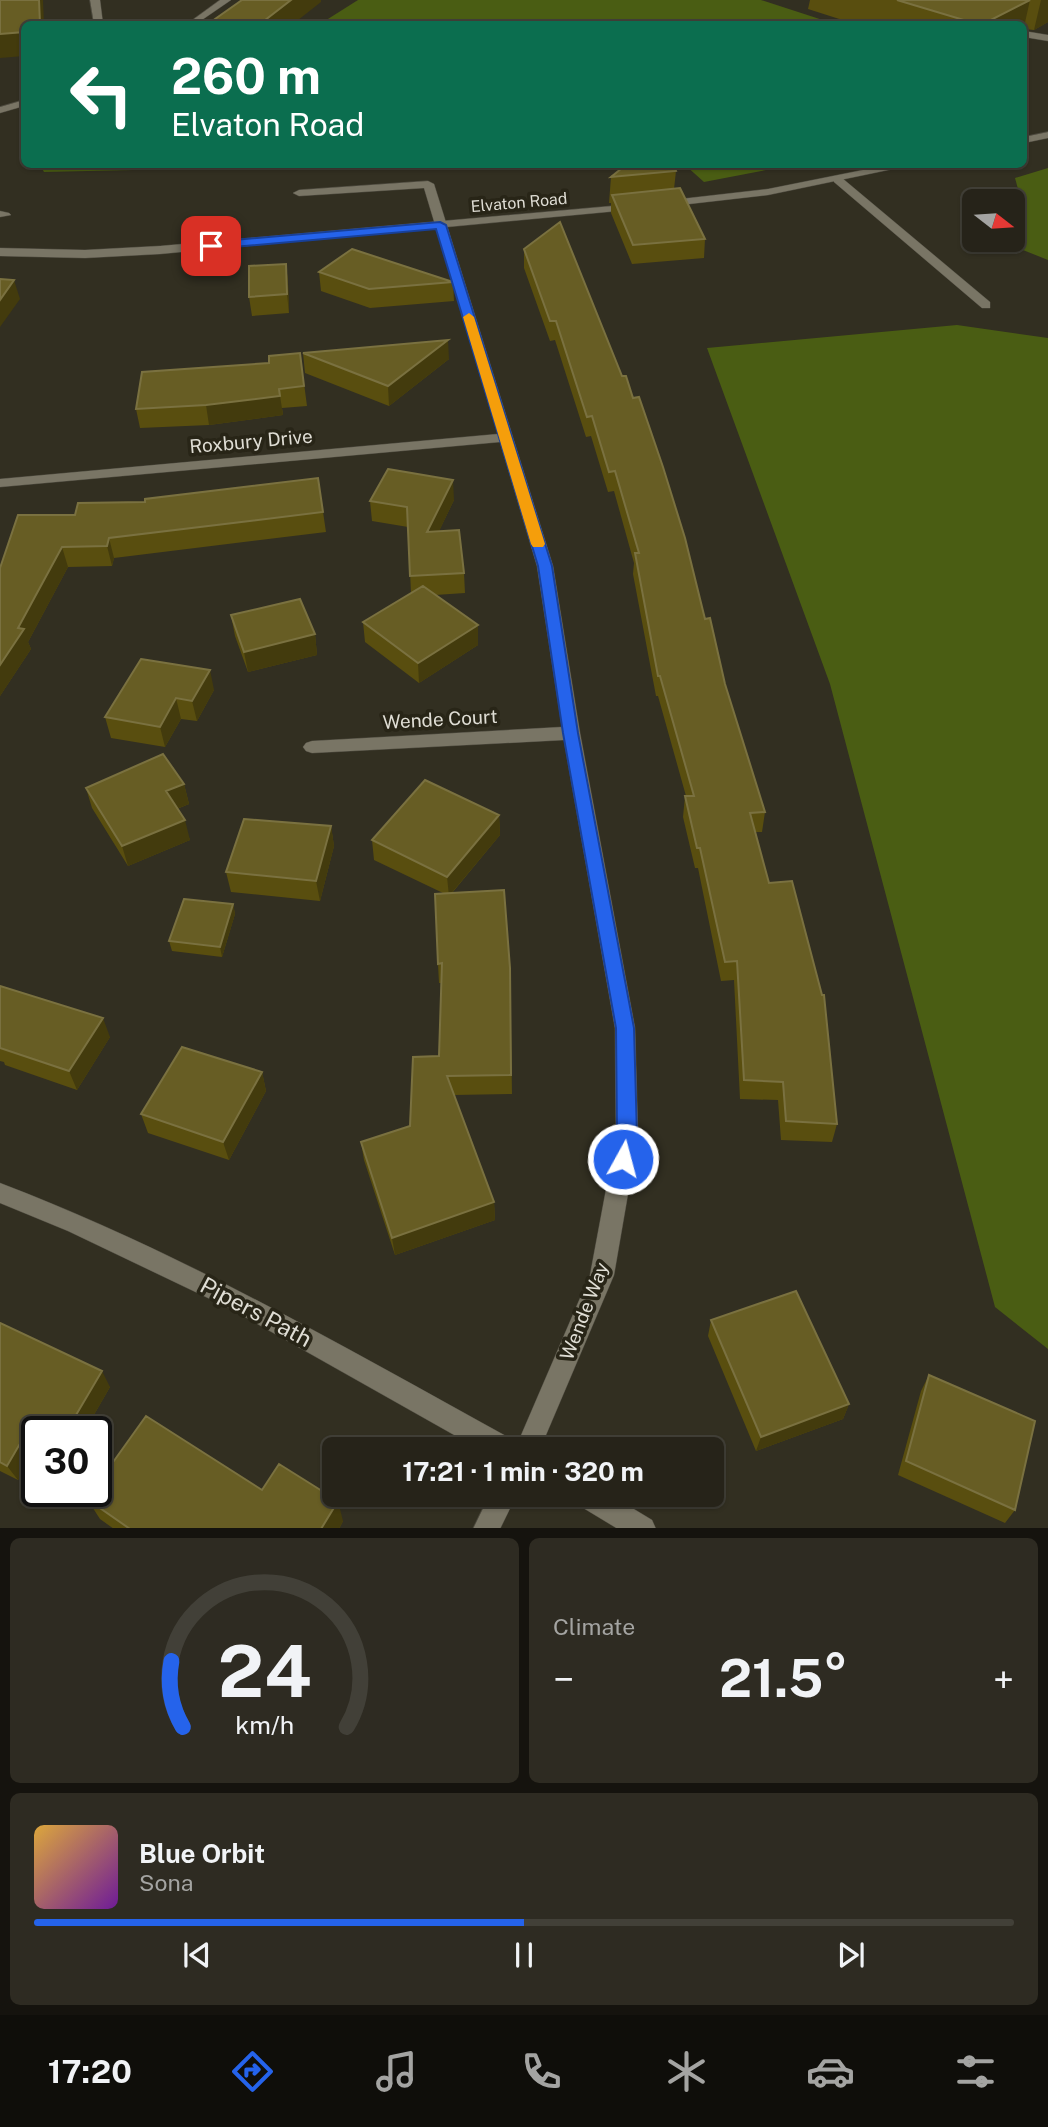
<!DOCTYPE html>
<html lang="en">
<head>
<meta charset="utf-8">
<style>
  :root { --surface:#262319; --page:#2e2b22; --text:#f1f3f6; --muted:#a4a4a2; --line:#424038; --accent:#2563eb }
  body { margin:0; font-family:"Public Sans",sans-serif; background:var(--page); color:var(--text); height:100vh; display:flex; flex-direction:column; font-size:26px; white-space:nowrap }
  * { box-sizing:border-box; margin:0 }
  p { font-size:23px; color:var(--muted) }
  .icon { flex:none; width:38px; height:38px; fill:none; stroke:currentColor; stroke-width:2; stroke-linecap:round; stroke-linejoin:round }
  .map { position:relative; height:1528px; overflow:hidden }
  .drawer { display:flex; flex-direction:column; gap:10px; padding:10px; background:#15130e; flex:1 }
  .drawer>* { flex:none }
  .banner { position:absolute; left:21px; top:21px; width:1006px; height:147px; border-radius:10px; box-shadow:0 2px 5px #0004,0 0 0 2px var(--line); background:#0b6e4f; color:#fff; overflow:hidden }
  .needle { width:46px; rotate:107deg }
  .controls { position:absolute; left:962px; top:189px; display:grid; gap:14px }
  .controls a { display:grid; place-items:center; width:63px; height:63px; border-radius:10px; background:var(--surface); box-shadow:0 2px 5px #0004,0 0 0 2px var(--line); font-size:35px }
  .speed { position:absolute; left:21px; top:1416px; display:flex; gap:14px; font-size:35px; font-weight:700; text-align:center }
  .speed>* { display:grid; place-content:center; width:91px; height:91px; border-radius:50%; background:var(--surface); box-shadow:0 2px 5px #0004,0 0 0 2px var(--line); line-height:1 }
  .speed .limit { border:4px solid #111; border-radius:10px; background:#fff; color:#111 }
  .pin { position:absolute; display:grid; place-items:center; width:60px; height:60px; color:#fff; margin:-30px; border-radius:14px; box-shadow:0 4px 10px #0006 }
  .me { position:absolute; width:77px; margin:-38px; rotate:7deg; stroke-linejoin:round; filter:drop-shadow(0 0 5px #0008) }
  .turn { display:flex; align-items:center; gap:24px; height:147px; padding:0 35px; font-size:32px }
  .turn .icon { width:91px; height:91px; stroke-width:2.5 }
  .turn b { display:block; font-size:49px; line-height:60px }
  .big { font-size:52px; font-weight:700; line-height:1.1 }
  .drawer .card { flex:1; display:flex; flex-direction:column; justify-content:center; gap:10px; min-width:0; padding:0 24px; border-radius:10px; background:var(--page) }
  .drawer .dial { align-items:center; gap:0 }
  .dial svg { height:182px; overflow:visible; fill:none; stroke:var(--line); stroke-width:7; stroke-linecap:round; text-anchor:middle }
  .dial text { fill:var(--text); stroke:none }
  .song { display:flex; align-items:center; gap:21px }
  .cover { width:84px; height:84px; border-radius:10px; background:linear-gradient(135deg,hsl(40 70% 55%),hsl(280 70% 35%)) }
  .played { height:7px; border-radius:4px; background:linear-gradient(90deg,var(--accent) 50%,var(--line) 50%) }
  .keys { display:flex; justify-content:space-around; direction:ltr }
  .heat { display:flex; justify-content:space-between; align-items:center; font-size:38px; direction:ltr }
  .drawer .tiles { flex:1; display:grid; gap:10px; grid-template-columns:1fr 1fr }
  .card:last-child { grid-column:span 2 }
  .trip { position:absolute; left:322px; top:1437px; width:402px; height:70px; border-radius:10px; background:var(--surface); box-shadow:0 2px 5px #0004,0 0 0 2px var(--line); font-weight:700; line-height:70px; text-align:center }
  .tab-bar { display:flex; height:112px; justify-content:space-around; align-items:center; background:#0f0e0a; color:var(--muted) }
  .tab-bar .icon { width:49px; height:49px }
  .tab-bar .on { color:var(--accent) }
  .tab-bar b { font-size:32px; color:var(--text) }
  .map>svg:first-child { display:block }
  .forest { fill:#4a5d13 }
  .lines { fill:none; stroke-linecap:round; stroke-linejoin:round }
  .street-casing { stroke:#4d4a3f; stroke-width:1 }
  .secondary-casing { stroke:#4d4a3f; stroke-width:1 }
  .street { fill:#797565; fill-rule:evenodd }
  .secondary { fill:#797565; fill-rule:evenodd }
  .wall { fill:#594e0f }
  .shaded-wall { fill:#433b0d }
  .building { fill:#675d24; stroke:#7a7140; stroke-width:2 }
  .route { fill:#2563eb; stroke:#184099; stroke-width:2 }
  .slow { fill:#f59e0b }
  .labels { text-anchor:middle; stroke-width:7; stroke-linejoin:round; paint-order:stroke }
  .far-street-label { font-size:16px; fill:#dfddd4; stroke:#282517 }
  .street-label { font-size:19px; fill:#dfddd4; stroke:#282517 }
  .near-street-label { font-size:23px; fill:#dfddd4; stroke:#282517 }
</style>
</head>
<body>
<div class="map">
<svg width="1048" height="1529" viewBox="0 0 1048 1529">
  <rect width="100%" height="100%" fill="#322f21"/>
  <!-- forest -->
  <path class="forest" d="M 358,0 L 761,0 L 835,24 L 320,24 Z
    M 40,165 L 361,165 L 44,172 Z
    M 685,165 L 792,165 L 704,182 Z
    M 1048,168 L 1048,260 L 998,240 L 1013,240 L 1013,211 L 1023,207 L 1015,178 Z
    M 957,325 L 1048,338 L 1048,1349 L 995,1307 L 830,684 L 707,348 Z"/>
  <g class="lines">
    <!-- street casing -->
    <g class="street-casing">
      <path id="street" d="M 90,0 L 100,0 L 103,24 L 94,24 Z
        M 220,0 L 231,0 L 196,24 L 187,24 Z
        M 1024,31 L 1048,35 L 1048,41 L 1024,37 Z
        M 24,100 L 24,106 L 0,113 L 0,107 Z
        M 834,178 L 842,178 L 990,302 L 990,308 L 982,308 L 834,182 Z
        M 428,181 L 434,184 L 553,566 L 580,733 L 635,1028 L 638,1136 L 614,1275 L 540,1449 L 479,1449 L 229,1308 L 68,1231 L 0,1203 L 0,1183 C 181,1252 344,1347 513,1440 L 516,1447 L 590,1275 L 616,1136 L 615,1028 L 564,740 L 312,753 L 306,751 L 303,747 L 306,743 L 312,741 L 562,727 L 537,566 L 500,442 L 0,487 L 0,479 L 498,434 L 424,188 L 299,196 L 293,193 L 299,190 Z
        M 0,211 L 9,213 L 11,215 L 0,217 Z
        M 490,1494 L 517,1494 L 500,1529 L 473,1529 Z
        M 571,1494 L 609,1494 L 652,1520 L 656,1529 L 618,1529 L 575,1503 Z"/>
    </g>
    <!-- secondary casing -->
    <g class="secondary-casing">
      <path id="secondary" d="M 1048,132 L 1048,138 L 1024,143 L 1024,137 Z
        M 893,164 L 917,164 L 768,195 L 663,207 L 657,204 L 663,201 L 768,189 Z
        M 635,204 L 639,205 L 639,209 L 160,254 L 85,258 L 0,256 L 0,248 L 85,250 L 160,246 Z"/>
    </g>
    <!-- street -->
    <use href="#street" class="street"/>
    <!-- secondary -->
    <use href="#secondary" class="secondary"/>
  </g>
  <!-- wall -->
  <path class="wall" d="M 810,0 L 1048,0 L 1048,22 L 1034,30 L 1024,29 L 1024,24 L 855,24 L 808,9 Z
    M 676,171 L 674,189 L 705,239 L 704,258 L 632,264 L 611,213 L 611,203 L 609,203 L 611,177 Z
    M 524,249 L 705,619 L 765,812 L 762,832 L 755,832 L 837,1124 L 832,1142 L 781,1140 L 778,1100 L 740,1099 L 734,980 L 721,981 L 698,868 L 695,868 L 683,817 L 685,796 L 686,796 L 658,696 L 656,696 L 633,574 L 634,563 L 614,491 L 608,492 L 591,436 L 586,437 L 555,340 L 550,341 L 524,268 Z
    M 286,264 L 288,283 L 289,313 L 252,316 L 249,297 Z
    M 319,272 L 453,282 L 454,301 L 370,308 L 321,291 Z
    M 300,353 L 307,406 L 282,408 L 283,415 L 209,425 L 140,428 L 136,409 Z
    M 303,353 L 449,359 L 389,406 L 305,373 Z
    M 318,478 L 326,532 L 114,558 L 112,566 L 68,567 L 28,642 L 31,649 L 0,696 L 0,568 L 75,515 L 145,502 Z
    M 454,500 L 439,531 L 464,573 L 465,593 L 435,595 L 478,645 L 419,683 L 365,642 L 363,622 L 411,593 L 408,527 L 372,521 L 370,501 Z
    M 231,615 L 315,634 L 317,655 L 248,672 L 235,636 Z
    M 141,659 L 214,690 L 197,721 L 181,719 L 165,747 L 111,738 L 105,717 Z
    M 184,784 L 189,804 L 177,809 L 190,840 L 128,866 L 92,808 L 86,788 Z
    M 499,815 L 500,835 L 452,893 L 510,968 L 512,1094 L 454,1095 L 494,1202 L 495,1220 L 395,1255 L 364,1160 L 361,1142 L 410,1126 L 439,1056 L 441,983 L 439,983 L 438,964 L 443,893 L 374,860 L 372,840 Z
    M 331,826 L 334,846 L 320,901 L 231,892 L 226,872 Z
    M 233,904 L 235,914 L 222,957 L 172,951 L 169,941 Z
    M 0,986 L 110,1037 L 77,1090 L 5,1065 L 4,1062 L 0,1061 Z
    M 262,1072 L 266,1091 L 229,1160 L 148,1133 L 141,1114 Z
    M 711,1320 L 849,1404 L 843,1419 L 756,1451 L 708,1336 Z
    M 0,1323 L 110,1387 L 84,1432 L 37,1432 L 37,1450 L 36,1450 L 18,1480 L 0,1471 Z
    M 929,1375 L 1015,1510 L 1005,1523 L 898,1475 L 921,1391 Z
    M 262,1490 L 343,1521 L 339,1529 L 114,1529 L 100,1519 L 87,1499 Z"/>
  <!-- shaded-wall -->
  <path class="shaded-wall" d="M 39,0 L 43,0 L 44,24 L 40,24 Z
    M 291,0 L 321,0 L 321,2 L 293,24 L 260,24 Z
    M 1030,0 L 1024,27 L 1024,24 L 983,24 Z
    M 1041,0 L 1048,0 L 1048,22 L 1034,30 Z
    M 24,32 L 24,56 L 0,58 L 0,34 Z
    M 286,264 L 288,283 L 289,313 L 287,294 Z
    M 14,280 L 20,299 L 0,327 L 0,300 Z
    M 448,340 L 449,359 L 389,406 L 388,386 Z
    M 279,389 L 283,415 L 209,425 L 206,405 Z
    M 453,480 L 454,500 L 429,552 L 427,532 Z
    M 109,538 L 114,558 L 112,566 L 107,546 Z
    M 62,547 L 68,567 L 28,642 L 31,649 L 0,696 L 0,665 L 18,628 Z
    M 478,625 L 478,645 L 419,683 L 418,663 Z
    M 315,634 L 317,655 L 248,672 L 244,652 Z
    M 210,670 L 214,690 L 197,721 L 192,701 Z
    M 176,698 L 181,719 L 165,747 L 160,727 Z
    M 184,784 L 189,804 L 171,811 L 166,791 Z
    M 499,815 L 500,835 L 449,896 L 447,877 Z
    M 185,820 L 190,840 L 128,866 L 122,846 Z
    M 331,826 L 334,846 L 320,901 L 316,881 Z
    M 233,904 L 235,914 L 222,957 L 220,947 Z
    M 103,1018 L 110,1037 L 77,1090 L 69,1071 Z
    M 262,1072 L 266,1091 L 229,1160 L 223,1142 Z
    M 494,1202 L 495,1220 L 395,1255 L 392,1238 Z
    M 102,1371 L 110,1387 L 84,1432 L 66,1432 Z
    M 849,1404 L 843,1419 L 756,1451 L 761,1437 Z
    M 25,1435 L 36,1450 L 18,1480 L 7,1466 Z
    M 338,1501 L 343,1521 L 339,1529 L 321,1529 Z"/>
  <!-- building -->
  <path class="building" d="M 0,0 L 39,0 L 40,24 L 24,24 L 24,32 L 0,34 Z
    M 242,0 L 291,0 L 260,24 L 208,24 Z
    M 897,0 L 1030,0 L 983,24 L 977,24 Z
    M 627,164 L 673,164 L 676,171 L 611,177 Z
    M 680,188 L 705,239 L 633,245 L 612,195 Z
    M 560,222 L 622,376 L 626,376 L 633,398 L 639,397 L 663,467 L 685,538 L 705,619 L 710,618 L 725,684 L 765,812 L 750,813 L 769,883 L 792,881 L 822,995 L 824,995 L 837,1124 L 786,1121 L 783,1082 L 744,1080 L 737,961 L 725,962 L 700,848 L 697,848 L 685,796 L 694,796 L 660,676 L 658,676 L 635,553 L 639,553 L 615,471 L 609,472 L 592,416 L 587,417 L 556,321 L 550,321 L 524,249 Z
    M 352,249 L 453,282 L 369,289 L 319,272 Z
    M 286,264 L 287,294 L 249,297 L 249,266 Z
    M 0,279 L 14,280 L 0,300 Z
    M 448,340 L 388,386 L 303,353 Z
    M 300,353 L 304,386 L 279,389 L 280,396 L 206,405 L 136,409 L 142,372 L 269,363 L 269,356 Z
    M 388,469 L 453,480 L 427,532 L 459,530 L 464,573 L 410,576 L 407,507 L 370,501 Z
    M 318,478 L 323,512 L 109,538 L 107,546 L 62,547 L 18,628 L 24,629 L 0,665 L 0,568 L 18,515 L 75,515 L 78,503 L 145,502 L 145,499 Z
    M 423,586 L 478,625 L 418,663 L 363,622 Z
    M 300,599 L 315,634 L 244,652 L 231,615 Z
    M 141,659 L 210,670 L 192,701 L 176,698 L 160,727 L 105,717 Z
    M 163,754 L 184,784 L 166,791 L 185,820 L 122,846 L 86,788 Z
    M 425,780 L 499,815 L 447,877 L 372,840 Z
    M 244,819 L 331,826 L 316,881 L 226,872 Z
    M 504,890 L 510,968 L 511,1075 L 447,1076 L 494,1202 L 392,1238 L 361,1142 L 410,1126 L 413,1057 L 439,1056 L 442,963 L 438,964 L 435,894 Z
    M 184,899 L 233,904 L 220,947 L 169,941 Z
    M 0,986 L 103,1018 L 69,1071 L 0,1048 Z
    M 182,1047 L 262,1072 L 223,1142 L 141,1114 Z
    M 796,1291 L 849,1404 L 761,1437 L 711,1320 Z
    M 0,1323 L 102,1371 L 66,1432 L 37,1432 L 37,1441 L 25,1435 L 7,1466 L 0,1462 Z
    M 929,1375 L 1035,1421 L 1015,1510 L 906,1461 Z
    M 146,1416 L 262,1490 L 279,1464 L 338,1501 L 321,1529 L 130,1529 L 87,1499 L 93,1491 L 96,1491 L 96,1486 Z"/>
  <!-- route -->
  <path class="route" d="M 440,222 L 446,225 L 552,566 L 578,733 L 634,1028 L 637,1136 L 630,1166 L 623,1168 L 616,1166 L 613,1159 L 617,1136 L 616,1028 L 563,733 L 538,566 L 436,229 L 211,249 L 206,246 L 211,242 Z"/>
  <!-- slow -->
  <path class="slow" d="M 469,313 L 474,317 L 545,544 L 543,547 L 533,547 L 531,544 L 463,317 Z"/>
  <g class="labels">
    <!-- far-street labels -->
    <g class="far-street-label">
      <text transform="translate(519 202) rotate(-5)" y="6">Elvaton Road</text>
    </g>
    <!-- street labels -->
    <g class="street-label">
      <text transform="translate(251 441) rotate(-5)" y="7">Roxbury Drive</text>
      <text transform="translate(440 719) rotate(-3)" y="7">Wende Court</text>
      <text transform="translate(584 1311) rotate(-69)" y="7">Wende Way</text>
    </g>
    <!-- near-street labels -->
    <g class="near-street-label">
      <text transform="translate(256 1312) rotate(28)" y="8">Pipers Path</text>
    </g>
  </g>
</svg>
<div class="controls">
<a><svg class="needle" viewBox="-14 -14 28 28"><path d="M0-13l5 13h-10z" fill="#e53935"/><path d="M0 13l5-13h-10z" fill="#a4a4a2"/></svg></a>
</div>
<div class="speed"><div class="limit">30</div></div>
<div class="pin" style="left:211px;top:246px;background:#d93025"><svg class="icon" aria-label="arrive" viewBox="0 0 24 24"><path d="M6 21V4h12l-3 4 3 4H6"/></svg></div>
<svg class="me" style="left:623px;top:1159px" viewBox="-20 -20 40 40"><circle r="17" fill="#2563eb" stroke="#fff" stroke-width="3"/><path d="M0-11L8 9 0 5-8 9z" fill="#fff"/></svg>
<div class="trip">17:21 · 1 min · 320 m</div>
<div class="banner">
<div class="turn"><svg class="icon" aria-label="left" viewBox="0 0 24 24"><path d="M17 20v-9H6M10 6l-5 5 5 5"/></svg><div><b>260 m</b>Elvaton Road</div></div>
</div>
</div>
<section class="drawer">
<div class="tiles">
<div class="card dial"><svg viewBox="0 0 100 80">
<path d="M14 69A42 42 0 1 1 86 69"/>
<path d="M14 69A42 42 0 0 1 9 40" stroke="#2563eb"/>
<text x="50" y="56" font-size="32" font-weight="700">24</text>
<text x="50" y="72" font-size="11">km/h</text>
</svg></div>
<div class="card"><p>Climate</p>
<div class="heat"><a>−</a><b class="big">21.5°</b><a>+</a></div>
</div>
<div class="card">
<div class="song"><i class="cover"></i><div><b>Blue Orbit</b><p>Sona</p></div></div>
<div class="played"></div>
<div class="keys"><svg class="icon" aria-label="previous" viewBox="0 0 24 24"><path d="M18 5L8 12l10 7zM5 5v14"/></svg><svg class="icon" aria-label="pause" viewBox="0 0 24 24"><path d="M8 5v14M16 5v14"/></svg><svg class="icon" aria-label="next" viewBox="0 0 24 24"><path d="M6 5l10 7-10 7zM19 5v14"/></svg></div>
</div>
</div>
</section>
<nav class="tab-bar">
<b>17:20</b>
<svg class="icon on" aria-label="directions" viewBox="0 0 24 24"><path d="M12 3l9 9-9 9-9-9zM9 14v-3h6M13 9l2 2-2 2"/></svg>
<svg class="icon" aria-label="music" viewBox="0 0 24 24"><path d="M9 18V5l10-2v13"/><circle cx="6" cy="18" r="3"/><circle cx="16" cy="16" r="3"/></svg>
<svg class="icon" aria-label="phone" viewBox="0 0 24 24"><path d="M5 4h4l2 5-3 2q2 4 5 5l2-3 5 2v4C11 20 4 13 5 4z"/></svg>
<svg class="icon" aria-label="climate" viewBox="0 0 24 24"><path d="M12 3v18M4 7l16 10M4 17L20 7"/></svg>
<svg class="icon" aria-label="car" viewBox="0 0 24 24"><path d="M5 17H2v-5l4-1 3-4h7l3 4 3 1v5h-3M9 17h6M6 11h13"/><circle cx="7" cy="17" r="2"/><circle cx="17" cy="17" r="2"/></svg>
<svg class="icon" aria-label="filters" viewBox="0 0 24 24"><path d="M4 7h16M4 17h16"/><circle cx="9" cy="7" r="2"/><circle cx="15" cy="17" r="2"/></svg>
</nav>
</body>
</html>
